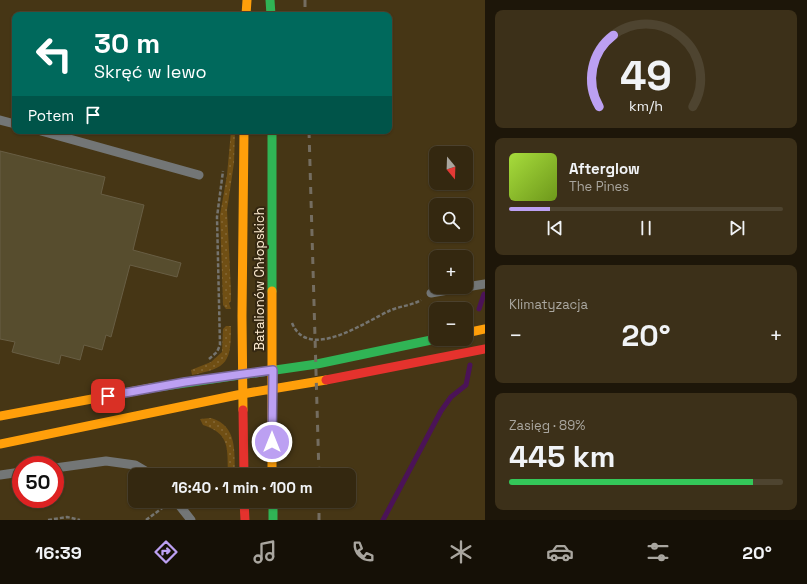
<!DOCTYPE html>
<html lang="pl">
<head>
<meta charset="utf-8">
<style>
  :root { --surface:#342810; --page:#3c3019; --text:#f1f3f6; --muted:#a9a69f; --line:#4e4430; --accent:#bca0f2 }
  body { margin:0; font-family:"Space Grotesk",sans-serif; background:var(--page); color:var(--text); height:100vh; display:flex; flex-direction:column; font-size:15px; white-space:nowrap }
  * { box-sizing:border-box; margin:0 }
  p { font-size:13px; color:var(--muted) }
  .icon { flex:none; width:22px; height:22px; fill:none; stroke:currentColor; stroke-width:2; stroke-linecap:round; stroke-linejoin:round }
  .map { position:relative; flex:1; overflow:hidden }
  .panel { display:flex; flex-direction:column; gap:10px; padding:10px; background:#1d1609; width:322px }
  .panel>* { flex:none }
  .hud { position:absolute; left:12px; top:12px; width:380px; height:122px; border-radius:8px; box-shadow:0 1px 3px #0004,0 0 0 1px var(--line); background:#00695c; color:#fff; overflow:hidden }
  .needle { width:26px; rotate:161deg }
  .controls { position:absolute; left:429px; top:146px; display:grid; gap:8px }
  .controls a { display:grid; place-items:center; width:44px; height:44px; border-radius:8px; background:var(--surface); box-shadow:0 1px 3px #0004,0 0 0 1px var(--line); font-size:20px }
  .speed { position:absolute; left:12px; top:456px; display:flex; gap:8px; font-size:20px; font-weight:700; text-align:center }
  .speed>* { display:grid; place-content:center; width:52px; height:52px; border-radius:50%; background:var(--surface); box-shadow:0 1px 3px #0004,0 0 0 1px var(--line); line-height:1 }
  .speed .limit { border:6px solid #d22; background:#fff; color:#111 }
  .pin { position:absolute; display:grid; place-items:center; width:34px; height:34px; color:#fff; margin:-17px; border-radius:8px; box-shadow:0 2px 6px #0006 }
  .me { position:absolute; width:44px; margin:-22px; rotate:0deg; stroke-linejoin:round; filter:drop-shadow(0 0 3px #0008) }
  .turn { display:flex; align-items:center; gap:14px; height:84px; padding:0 16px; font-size:18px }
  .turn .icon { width:52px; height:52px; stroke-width:2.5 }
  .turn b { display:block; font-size:28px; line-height:34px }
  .then { display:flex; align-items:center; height:38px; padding:0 16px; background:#0003; gap:8px; font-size:15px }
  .big { font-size:30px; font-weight:700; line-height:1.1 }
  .panel .widget { flex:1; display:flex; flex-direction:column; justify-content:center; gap:6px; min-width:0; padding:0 14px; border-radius:8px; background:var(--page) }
  .panel .dial { align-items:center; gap:0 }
  .dial svg { height:104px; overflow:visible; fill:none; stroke:var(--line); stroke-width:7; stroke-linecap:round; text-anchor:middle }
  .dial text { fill:var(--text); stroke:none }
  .song { display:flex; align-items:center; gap:12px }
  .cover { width:48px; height:48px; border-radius:6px; background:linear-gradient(135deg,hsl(80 70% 55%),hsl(80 70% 35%)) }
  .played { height:4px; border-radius:2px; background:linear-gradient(90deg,var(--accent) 15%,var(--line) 15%) }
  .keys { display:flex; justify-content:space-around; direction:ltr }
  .heat { display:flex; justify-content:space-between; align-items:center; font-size:22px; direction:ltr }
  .charge { height:6px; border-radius:3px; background:linear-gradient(90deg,#34c759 89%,var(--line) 0) }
  .trip { position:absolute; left:128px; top:468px; width:228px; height:40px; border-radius:8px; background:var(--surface); box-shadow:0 1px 3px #0004,0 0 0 1px var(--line); font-weight:700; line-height:40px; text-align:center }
  .dock { display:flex; height:64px; justify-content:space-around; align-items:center; background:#151006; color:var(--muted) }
  .dock .icon { width:28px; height:28px }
  .dock .on { color:var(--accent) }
  .dock b { font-size:18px; color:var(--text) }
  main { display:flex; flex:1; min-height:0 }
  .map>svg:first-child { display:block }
  .grass { fill:url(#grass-dots) }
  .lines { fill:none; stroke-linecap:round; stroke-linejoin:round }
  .stream { stroke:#4b1357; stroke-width:5 }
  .building { fill:#574d2e; stroke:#685e44 }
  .path { stroke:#75746f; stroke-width:2.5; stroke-dasharray:4 2; stroke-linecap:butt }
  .lane { stroke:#737676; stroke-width:9 }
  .fast { stroke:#30b455; stroke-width:9 }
  .slow { stroke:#ff9f0a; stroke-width:9 }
  .jam { stroke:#e5322d; stroke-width:9 }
  .rail { stroke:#746d60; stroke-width:3; stroke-dasharray:7 7; stroke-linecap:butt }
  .route-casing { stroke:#7a689d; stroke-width:10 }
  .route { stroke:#bca0f2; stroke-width:7 }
  .labels { text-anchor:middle; stroke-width:4; stroke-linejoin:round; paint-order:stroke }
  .street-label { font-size:13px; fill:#feecd2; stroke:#342711 }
</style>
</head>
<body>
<main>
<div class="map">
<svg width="485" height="520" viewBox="0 0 485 520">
  <defs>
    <pattern id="grass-dots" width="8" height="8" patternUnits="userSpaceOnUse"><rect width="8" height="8" fill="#704f14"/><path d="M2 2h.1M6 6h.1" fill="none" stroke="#856835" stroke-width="1.8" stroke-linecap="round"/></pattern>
  </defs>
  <rect width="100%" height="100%" fill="#463615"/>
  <!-- grass -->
  <path class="grass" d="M 231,131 L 235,131 L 234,163 L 227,210 L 231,291 L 231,301 L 229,303 L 231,309 L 226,309 L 223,305 L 220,215 L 227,175 Z
    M 226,326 L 231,326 C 231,362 228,368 192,375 L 191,370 L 211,362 L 222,352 L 223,329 Z
    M 211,418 C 238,426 234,452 235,475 L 228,475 C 227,449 231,434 203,425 L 200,419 Z"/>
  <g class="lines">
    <!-- stream -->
    <path class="stream" d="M 479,309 L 484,294
      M 383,520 L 441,411 L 451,397 L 466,385 L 470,365"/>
  </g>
  <!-- building -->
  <path class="building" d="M 0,151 L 105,177 L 101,194 L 144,205 L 133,250 L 181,263 L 177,277 L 130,265 L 111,337 L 106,335 L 102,350 L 84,345 L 80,360 L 61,355 L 59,364 L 12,352 L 15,342 L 0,339 Z"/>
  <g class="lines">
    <!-- path -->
    <path class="path" d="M 292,323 C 308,362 365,322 389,311 C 399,306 411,306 421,300
      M 209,359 L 217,352 L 220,345 L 217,217 L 223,171
      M 48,520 L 67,517 L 80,520
      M 146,520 L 165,506"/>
    <!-- lane -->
    <path class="lane" d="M 0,120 L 15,124
      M 41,131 L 199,175
      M 466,287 L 485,284
      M 431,293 L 465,287
      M 55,468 L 106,461 L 135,465 L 152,475
      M 0,475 L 21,472
      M 176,501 L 191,520"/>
    <!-- fast -->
    <path class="fast" d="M 270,0 L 271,15
      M 272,131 L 272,291
      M 151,388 L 317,364 L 436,339
      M 273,501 L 273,520"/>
    <!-- slow -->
    <path class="slow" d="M 246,15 L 247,0
      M 272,291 L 272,475
      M 466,333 L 485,329
      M 243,410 L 242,316 L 244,131
      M 0,416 L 151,388
      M 0,444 L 242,394 L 326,380"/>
    <!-- jam -->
    <path class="jam" d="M 326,380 L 485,349
      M 243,410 L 244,475
      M 244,501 L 245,520"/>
    <!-- rail -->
    <path class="rail" d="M 305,0 L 305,15
      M 309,131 L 319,475
      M 319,520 L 319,501"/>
  </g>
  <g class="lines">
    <!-- route casing -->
    <g class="route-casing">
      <path id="route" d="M 108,396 L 185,382 L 273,370 L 272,442"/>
    </g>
    <!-- route -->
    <use href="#route" class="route"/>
  </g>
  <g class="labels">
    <!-- street labels -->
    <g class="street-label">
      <text transform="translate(259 279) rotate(-90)" y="5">Batalionów Chłopskich</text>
    </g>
  </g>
</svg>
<div class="controls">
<a><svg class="needle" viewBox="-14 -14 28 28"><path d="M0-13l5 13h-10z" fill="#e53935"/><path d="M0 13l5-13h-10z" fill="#a9a69f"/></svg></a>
<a><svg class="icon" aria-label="search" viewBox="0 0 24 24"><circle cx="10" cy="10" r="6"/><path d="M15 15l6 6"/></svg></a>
<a>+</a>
<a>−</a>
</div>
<div class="speed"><div class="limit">50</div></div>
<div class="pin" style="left:108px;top:396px;background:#d93025"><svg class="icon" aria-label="arrive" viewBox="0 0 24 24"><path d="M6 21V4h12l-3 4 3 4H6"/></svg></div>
<svg class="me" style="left:272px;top:442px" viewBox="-20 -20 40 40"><circle r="17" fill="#bca0f2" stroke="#fff" stroke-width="3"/><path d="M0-11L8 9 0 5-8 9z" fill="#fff"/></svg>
<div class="trip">16:40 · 1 min · 100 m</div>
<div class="hud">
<div class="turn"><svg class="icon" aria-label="left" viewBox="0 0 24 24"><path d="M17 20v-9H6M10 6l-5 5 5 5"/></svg><div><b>30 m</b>Skręć w lewo</div></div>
<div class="then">Potem<svg class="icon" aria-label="arrive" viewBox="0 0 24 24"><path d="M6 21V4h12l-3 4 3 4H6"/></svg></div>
</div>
</div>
<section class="panel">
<div class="widget dial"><svg viewBox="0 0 100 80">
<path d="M14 69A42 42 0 1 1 86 69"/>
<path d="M14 69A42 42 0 0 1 25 14" stroke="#bca0f2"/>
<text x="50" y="56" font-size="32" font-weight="700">49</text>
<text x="50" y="72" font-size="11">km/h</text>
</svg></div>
<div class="widget">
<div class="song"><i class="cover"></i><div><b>Afterglow</b><p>The Pines</p></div></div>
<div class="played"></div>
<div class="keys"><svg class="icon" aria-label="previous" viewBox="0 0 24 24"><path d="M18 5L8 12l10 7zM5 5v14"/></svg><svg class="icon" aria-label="pause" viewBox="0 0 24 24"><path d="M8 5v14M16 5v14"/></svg><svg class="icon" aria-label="next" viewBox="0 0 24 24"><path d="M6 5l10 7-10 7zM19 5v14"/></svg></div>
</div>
<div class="widget"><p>Klimatyzacja</p>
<div class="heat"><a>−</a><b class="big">20°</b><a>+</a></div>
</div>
<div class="widget"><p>Zasięg · 89%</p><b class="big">445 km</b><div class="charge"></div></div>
</section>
</main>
<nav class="dock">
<b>16:39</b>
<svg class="icon on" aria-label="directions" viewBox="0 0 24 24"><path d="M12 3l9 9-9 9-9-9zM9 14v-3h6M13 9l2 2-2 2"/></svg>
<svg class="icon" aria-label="music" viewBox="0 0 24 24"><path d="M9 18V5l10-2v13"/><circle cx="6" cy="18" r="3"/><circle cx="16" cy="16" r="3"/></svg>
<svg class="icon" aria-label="phone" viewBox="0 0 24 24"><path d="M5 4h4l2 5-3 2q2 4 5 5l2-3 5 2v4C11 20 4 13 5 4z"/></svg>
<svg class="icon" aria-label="climate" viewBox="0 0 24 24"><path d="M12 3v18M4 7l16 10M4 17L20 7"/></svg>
<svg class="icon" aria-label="car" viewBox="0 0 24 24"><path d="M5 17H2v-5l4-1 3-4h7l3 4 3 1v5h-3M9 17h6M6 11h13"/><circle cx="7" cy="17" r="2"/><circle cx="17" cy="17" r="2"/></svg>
<svg class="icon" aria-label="filters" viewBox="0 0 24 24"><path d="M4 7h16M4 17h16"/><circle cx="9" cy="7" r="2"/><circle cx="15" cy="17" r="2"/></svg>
<b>20°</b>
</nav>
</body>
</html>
